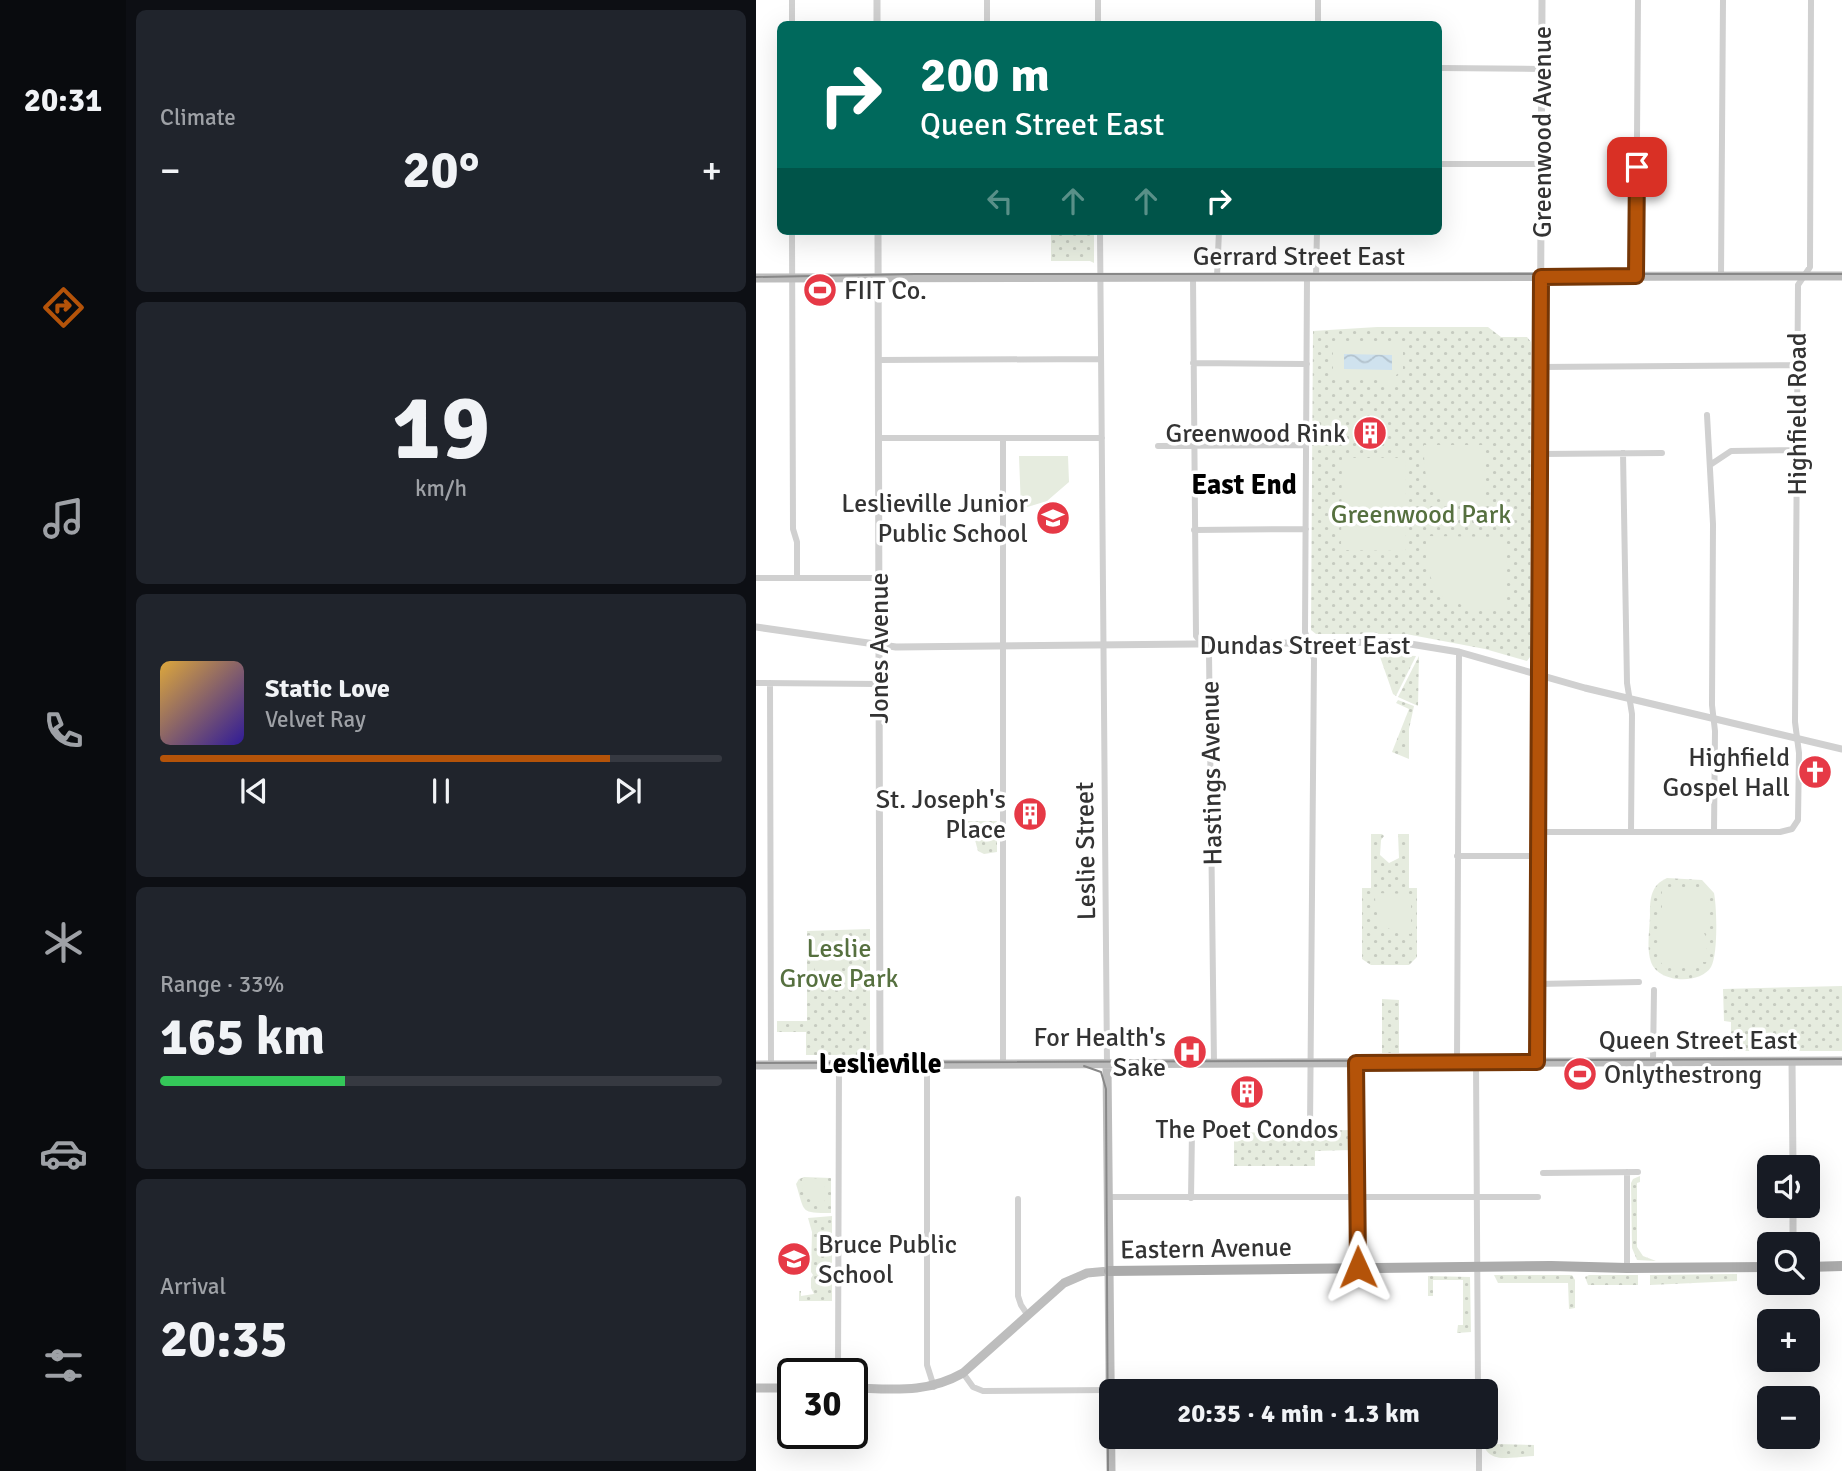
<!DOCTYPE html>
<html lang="en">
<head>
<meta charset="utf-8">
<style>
  :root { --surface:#171b24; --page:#20242c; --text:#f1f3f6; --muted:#9ea1a6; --line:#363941; --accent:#b45309 }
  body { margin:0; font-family:Signika,sans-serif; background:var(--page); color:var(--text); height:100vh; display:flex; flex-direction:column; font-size:26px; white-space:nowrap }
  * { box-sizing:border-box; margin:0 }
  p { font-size:23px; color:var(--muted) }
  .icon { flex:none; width:38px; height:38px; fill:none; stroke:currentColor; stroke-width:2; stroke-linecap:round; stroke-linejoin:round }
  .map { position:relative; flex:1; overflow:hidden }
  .drawer { display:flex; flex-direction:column; gap:10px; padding:10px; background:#0d0f14; width:630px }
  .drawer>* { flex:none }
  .top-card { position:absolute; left:21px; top:21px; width:665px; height:214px; border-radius:10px; box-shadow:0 7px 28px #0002; background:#00695c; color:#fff; overflow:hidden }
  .controls { position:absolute; left:1001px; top:1155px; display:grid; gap:14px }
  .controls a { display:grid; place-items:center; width:63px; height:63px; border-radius:10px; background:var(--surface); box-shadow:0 7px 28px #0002; font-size:35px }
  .speed { position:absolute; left:21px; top:1358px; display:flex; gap:14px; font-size:35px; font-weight:700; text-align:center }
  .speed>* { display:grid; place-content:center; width:91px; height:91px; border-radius:50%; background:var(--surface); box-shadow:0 7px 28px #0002; line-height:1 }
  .speed .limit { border:4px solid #111; border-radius:10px; background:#fff; color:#111 }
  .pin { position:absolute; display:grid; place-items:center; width:60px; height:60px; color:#fff; margin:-30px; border-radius:14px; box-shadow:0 4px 10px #0006 }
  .me { position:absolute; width:77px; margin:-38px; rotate:359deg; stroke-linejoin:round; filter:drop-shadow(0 0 5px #0008) }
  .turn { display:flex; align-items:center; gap:24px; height:147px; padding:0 28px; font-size:32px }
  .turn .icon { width:91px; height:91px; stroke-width:2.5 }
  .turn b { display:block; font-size:49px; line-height:60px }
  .lanes { display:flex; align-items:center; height:66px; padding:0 28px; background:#0003; justify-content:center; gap:35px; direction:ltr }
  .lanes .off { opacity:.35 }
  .big { font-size:52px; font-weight:700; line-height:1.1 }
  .drawer .tile { flex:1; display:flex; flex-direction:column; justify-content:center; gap:10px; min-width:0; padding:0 24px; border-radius:10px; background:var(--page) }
  .drawer .dial { align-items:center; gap:0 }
  .dial b { font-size:91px; line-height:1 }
  .song { display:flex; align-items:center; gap:21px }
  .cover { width:84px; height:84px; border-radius:10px; background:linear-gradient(135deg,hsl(40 70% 55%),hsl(250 70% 35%)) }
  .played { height:7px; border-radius:4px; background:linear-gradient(90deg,var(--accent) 80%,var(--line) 80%) }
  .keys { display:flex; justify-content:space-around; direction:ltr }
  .heat { display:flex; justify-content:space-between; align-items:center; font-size:38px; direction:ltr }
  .charge { height:10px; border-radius:5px; background:linear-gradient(90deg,#34c759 33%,var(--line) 0) }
  .trip { position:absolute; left:343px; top:1379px; width:399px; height:70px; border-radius:10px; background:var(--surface); box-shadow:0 7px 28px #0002; font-weight:700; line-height:70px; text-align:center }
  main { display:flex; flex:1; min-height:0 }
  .tabs { display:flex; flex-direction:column; width:126px; justify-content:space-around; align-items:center; background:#090b0e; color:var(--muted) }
  .tabs .icon { width:49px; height:49px }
  .tabs .on { color:var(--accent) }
  .tabs b { font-size:32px; color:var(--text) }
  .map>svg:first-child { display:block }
  .green { fill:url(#green-dots) }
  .pitch { fill:#e6ecdf }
  .water { fill:url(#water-waves) }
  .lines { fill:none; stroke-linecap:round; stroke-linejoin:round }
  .minor { stroke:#d0d0d0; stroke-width:6 }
  .tertiary { stroke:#d0d0d0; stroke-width:7 }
  .secondary { stroke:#bdbdbd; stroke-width:9 }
  .primary { stroke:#ababab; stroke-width:10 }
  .tram { stroke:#888; stroke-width:2 }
  .route-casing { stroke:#753606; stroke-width:18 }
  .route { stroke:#b45309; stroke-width:12 }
  .labels { text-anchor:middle; stroke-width:7; stroke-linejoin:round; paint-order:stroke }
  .street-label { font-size:26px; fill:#333; stroke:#fff }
  .poi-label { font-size:26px; fill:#333; stroke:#fff; text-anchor:end }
  .park-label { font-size:26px; fill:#56703f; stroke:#fff }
  .neighbourhood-label { font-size:28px; font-weight:bold; fill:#000; stroke:#fff }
</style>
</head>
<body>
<main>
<nav class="tabs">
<b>20:31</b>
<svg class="icon on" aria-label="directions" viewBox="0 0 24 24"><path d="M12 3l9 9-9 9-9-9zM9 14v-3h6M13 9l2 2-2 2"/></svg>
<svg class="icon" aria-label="music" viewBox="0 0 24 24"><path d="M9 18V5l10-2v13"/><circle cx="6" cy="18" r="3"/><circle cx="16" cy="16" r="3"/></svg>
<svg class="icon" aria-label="phone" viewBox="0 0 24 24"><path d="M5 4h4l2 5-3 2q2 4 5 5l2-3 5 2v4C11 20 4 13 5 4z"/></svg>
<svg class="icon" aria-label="climate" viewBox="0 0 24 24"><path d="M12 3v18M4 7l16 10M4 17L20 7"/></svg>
<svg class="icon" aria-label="car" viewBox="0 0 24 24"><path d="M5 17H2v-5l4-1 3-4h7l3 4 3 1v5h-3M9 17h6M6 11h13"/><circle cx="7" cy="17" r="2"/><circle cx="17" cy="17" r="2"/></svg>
<svg class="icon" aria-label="filters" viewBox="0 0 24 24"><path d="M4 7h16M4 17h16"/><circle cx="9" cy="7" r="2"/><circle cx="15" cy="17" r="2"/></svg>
</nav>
<section class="drawer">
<div class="tile"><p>Climate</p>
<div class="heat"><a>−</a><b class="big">20°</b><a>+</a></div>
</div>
<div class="tile dial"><b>19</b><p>km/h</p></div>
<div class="tile">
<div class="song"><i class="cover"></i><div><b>Static Love</b><p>Velvet Ray</p></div></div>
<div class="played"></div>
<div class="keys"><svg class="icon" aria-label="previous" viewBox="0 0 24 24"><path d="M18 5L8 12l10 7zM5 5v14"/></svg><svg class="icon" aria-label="pause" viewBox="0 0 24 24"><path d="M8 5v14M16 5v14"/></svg><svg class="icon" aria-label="next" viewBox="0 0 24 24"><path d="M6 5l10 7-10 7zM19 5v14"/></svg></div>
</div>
<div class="tile"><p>Range · 33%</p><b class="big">165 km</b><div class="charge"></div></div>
<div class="tile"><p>Arrival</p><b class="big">20:35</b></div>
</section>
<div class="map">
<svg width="1086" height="1471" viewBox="0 0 1086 1471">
  <defs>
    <pattern id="green-dots" width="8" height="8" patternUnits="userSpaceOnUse" patternTransform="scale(1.75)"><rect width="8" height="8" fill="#e6ecdf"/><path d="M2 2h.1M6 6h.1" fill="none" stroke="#c6cbc0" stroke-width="1.8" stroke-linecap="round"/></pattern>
    <pattern id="water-waves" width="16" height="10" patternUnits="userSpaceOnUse" patternTransform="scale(1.75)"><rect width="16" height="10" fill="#cfe2ee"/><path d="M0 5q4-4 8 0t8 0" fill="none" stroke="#b2c2cd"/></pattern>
  </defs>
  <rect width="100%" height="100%" fill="#fff"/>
  <!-- green -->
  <path class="green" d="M 295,231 L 338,231 L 338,263 L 334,261 L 295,261 Z
    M 621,327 L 732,327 L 745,337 L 771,337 L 775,342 L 774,657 L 771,661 L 729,649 L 650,634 L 560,634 L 555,630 L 557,331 Z
    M 623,654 L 660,656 L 640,696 L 637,694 Z
    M 663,656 L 662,706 L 642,697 Z
    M 642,700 L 658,706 L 653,729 L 653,759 L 636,752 L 653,709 L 640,703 Z
    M 211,821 L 241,821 L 241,852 L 228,854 L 222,851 L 219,840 L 211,838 Z
    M 615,834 L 626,834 L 628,836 L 625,840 L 624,855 L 633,863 L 643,858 L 642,834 L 653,834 L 653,888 L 661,888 L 661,957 L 653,965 L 615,965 L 606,959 L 606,888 L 615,888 Z
    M 911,878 L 946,880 L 958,893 C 961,907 962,956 955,967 C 944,985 902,983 895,962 C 890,948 894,928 894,914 C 894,898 895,885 911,878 Z
    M 114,929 L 114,1055 L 50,1055 L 50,1032 L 21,1032 L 21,1021 L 51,1021 L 51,931 Z
    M 1086,986 L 1086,1051 L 975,1051 L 975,1022 L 968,1021 L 967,989 Z
    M 626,999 L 643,1000 L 643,1053 L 626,1053 Z
    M 595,1130 L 595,1150 L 559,1151 L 559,1166 L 478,1166 L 478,1133 Z
    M 884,1176 L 884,1182 L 881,1183 L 881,1247 L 887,1256 L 900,1261 L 881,1260 L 876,1248 L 875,1183 L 877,1179 Z
    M 48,1177 L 75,1178 L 75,1213 C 44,1213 49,1213 40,1184 L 43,1179 Z
    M 76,1216 L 76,1301 L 43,1301 L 43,1291 L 45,1291 L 45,1296 L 58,1294 L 55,1288 L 55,1278 L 57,1275 L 55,1272 L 56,1232 L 52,1218 Z
    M 981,1274 L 981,1281 L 894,1285 L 894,1275 Z
    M 738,1275 L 816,1275 L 819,1280 L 819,1308 L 813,1309 L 812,1283 L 742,1283 Z
    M 833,1275 L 882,1275 L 882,1285 L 832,1285 L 829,1277 Z
    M 672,1276 L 714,1277 L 715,1332 L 701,1333 L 702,1325 L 707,1325 L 707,1280 L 677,1280 L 677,1296 L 672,1296 Z
    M 730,1408 L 733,1408 L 732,1434 L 741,1444 L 778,1445 L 778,1456 C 756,1457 727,1466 727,1437 L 730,1437 Z"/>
  <!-- pitch -->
  <path class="pitch" d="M 577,342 L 647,342 L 647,370 L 640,375 L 641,383 L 629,383 L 629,379 L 577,379 Z
    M 668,445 L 729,445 L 728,505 C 719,505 708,506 699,504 C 668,496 668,471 668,445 Z
    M 263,456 L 312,456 L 313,482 L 291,501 L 265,509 Z
    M 586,458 L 650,458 L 649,551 L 585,550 Z
    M 670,536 L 751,537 L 750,610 L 716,609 L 682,595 L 670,566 Z
    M 906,888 L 947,888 L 947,891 L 952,891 L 954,933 L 948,933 L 950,937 L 950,962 L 947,962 L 947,966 L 906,966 L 906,963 L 902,962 L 902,914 L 906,914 Z
    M 619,893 L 655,894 L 655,934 C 625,931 619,921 619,893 Z
    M 92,936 L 91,954 L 82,970 L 71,973 L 59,973 L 58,937 Z
    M 67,1178 L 69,1180 L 68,1202 C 52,1203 45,1195 46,1179 Z"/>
  <!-- water -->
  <path class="water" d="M 588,354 L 636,355 L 636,370 L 588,369 Z"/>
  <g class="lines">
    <!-- minor -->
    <path class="minor" d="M 36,0 L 36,24
      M 231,0 L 231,24
      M 342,0 L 342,24
      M 562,24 L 562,0
      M 682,68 L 786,69
      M 682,164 L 785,164
      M 36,231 L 37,529 L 41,542 L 41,577
      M 344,231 L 351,1065
      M 880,276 L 882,0
      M 965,276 L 967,0
      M 437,277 L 440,636 L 453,653 L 458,1064
      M 461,277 L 463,231
      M 551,277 L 549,632 L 558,659 L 554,1129
      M 560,277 L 561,231
      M 122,360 L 345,359
      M 437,363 L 551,364
      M 784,367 L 1041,365
      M 951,415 L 957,524 L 956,705 L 959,731 L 958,832
      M 123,438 L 346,438
      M 247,439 L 247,1065
      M 402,446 L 550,445
      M 867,453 L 871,683 L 876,714 L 875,832
      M 785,454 L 906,453
      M 954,465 L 975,451 L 1041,450
      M 438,530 L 550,529
      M 0,578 L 123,578
      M 0,683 L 123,684
      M 14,683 L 15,1065
      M 782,832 L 1024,832 L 1036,829 L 1042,820 L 1043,753 L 1039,722 L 1042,285 L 1054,267 L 1055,0
      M 701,856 L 782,856
      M 782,984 L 883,982
      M 897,1061 L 898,990
      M 701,1062 L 703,652
      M 720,1062 L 722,1391
      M 600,1063 L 602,1267
      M 171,1065 L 171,1365 L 178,1387
      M 871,1172 L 871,1268
      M 787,1173 L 882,1172
      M 352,1197 L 782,1197
      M 435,1198 L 436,1130
      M 262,1199 L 262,1296 L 265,1305 L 271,1314
      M 207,1373 L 217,1387 L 227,1391 L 353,1390
      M 82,1374 L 83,1065
      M 723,1437 L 723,1471"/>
    <!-- tertiary -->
    <path class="tertiary" d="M 121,0 L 121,24
      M 122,231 L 124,1065
      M 0,627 L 140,647 L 642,642 L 703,652 L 829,688 L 1086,749
      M 1036,1061 L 1037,1167
      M 781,1062 L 786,0
      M 1037,1244 L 1037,1206"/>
    <!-- secondary -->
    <path class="secondary" d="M 0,278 L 1086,276
      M 0,1065 L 1086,1061
      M 351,1065 L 355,1471
      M 0,1388 L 37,1388
      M 96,1388 C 137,1389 170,1394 207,1373 L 308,1283 L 331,1273 L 353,1271"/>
    <!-- primary -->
    <path class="primary" d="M 1052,1267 L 1086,1266
      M 353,1271 L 795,1266 L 871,1268 L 1013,1267"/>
    <!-- tram -->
    <path class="tram" d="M 0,277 L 159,274 L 1086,274
      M 0,1063 L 1086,1059
      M 328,1066 L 345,1072 L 350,1089 L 352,1471"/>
  </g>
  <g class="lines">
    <!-- route casing -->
    <g class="route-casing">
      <path id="route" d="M 602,1267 L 600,1063 L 781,1062 L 785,277 L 880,276 L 881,167"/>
    </g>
    <!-- route -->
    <use href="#route" class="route"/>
  </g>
  <!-- icons -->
  <defs>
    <g id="stadium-disc" transform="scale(1.75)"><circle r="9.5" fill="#e63946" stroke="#fff"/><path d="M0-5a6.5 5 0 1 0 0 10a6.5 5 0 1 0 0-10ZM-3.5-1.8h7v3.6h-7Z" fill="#fff"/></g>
    <g id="building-disc" transform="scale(1.75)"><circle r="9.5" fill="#e63946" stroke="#fff"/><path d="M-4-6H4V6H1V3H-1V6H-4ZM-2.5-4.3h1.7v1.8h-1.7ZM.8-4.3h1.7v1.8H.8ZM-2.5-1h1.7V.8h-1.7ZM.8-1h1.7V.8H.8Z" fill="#fff"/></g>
    <g id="school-disc" transform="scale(1.75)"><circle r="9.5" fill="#e63946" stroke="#fff"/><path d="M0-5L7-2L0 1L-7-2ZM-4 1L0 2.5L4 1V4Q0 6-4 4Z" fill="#fff"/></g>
    <g id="church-disc" transform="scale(1.75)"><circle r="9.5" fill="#e63946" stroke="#fff"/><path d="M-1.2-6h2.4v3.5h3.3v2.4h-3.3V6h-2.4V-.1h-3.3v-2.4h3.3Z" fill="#fff"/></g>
    <g id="hospital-disc" transform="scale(1.75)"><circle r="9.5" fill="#e63946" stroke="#fff"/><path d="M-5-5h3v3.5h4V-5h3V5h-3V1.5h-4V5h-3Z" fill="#fff"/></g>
  </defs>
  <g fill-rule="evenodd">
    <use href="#stadium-disc" x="64" y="290"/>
    <use href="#building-disc" x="614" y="433"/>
    <use href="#school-disc" x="297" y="518"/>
    <use href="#church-disc" x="1059" y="772"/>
    <use href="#building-disc" x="274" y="814"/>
    <use href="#hospital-disc" x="434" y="1052"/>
    <use href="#stadium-disc" x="824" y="1074"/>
    <use href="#building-disc" x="491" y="1092"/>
    <use href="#school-disc" x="38" y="1259"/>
  </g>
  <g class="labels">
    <!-- street labels -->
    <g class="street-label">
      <text transform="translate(786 132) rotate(-90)" y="9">Greenwood Avenue</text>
      <text x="543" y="265">Gerrard Street East</text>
      <text transform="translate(1041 414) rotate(-90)" y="9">Highfield Road</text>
      <text x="549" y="654">Dundas Street East</text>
      <text transform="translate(123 648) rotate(-90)" y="9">Jones Avenue</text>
      <text transform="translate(455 773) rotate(-91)" y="9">Hastings Avenue</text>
      <text transform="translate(329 851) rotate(-91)" y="9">Leslie Street</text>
      <text x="942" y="1049">Queen Street East</text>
      <text transform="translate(450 1248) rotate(-1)" y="9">Eastern Avenue</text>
    </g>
    <!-- poi labels -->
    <g class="poi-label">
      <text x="88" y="299" text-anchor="start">FIIT Co.</text>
      <text x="590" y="442">Greenwood Rink</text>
      <text x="272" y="512">Leslieville Junior<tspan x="272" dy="30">Public School</tspan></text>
      <text x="1034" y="766">Highfield<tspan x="1034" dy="30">Gospel Hall</tspan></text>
      <text x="250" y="808">St. Joseph's<tspan x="250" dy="30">Place</tspan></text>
      <text x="410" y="1046">For Health's<tspan x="410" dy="30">Sake</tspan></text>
      <text x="848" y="1083" text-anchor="start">Onlythestrong</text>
      <text x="491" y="1138" text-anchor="middle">The Poet Condos</text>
      <text x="62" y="1253" text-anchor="start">Bruce Public<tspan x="62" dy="30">School</tspan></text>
    </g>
    <!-- park labels -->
    <g class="park-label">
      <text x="665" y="523">Greenwood Park</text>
      <text x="83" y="957">Leslie<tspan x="83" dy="30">Grove Park</tspan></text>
    </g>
    <!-- neighbourhood labels -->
    <g class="neighbourhood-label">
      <text x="488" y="494">East End</text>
      <text x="124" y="1073">Leslieville</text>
    </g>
  </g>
</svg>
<div class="controls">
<a><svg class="icon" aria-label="sound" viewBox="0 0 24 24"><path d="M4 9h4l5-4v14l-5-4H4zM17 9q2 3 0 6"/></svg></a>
<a><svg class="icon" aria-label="search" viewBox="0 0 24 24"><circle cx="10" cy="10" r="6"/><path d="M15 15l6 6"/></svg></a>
<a>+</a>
<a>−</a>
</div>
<div class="speed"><div class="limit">30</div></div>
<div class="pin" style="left:881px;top:167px;background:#d93025"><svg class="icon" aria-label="arrive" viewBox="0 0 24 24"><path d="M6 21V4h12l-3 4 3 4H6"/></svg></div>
<svg class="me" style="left:602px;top:1267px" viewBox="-20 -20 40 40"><path d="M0-17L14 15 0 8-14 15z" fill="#b45309" stroke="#fff" stroke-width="4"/></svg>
<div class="trip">20:35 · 4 min · 1.3 km</div>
<div class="top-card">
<div class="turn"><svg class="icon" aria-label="right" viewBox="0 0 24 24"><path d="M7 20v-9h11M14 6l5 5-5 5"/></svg><div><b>200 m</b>Queen Street East</div></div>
<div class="lanes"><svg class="icon off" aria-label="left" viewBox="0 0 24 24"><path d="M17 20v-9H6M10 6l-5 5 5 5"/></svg><svg class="icon off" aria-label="ahead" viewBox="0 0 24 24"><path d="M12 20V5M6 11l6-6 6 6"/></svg><svg class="icon off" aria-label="ahead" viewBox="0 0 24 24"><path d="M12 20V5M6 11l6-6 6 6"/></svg><svg class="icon" aria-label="right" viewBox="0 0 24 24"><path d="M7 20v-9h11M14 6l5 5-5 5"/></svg></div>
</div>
</div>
</main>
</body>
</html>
